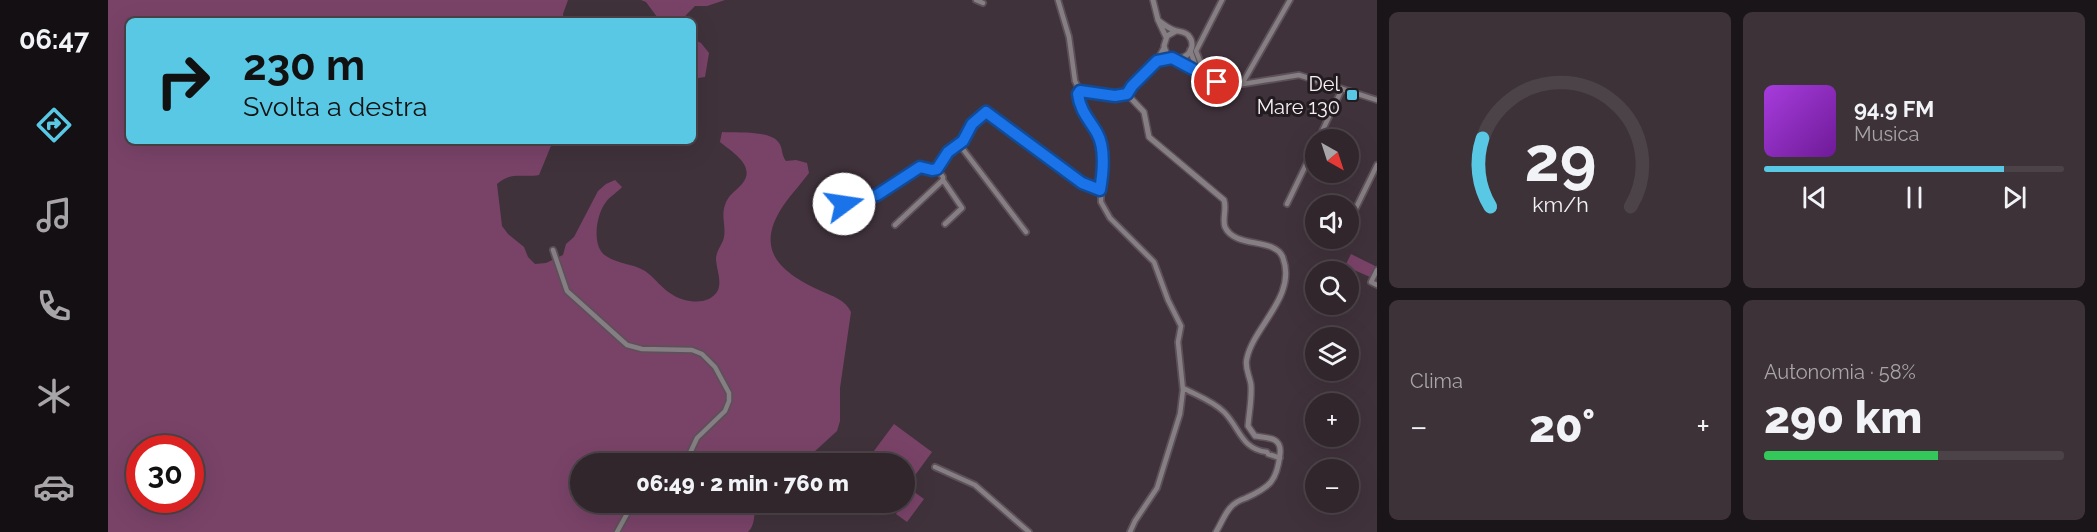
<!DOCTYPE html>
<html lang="it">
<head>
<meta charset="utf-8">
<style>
  :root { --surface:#30262c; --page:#3c3238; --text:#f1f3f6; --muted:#a8a5a9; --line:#4b4348; --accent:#59c8e4 }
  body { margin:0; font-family:Raleway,sans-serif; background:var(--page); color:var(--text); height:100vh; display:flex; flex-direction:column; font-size:22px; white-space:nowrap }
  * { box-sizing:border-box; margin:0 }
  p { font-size:20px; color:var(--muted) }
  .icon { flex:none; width:33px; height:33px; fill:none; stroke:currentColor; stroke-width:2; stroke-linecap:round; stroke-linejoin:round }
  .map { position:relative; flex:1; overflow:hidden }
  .drawer { display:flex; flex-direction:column; gap:12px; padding:12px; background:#1a1518; width:720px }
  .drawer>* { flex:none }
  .guide { position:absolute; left:18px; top:18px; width:570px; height:126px; border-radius:9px; box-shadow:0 6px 24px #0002,0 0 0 2px var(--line); background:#59c8e4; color:#111; overflow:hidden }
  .needle { width:39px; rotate:141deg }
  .buttons { position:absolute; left:1197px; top:129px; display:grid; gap:12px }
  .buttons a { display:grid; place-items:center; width:54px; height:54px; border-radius:50%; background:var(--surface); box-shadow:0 6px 24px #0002,0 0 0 2px var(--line); font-size:30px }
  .speed { position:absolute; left:18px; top:435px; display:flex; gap:12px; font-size:30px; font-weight:700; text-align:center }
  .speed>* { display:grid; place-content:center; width:78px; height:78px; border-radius:50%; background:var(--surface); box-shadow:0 6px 24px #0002,0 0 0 2px var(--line); line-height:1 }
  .speed .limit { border:9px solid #d22; background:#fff; color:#111 }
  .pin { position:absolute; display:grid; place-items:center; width:51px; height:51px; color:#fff; margin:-26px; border:3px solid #fff; border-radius:50%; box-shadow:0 2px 6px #0007 }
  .me { position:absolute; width:66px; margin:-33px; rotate:76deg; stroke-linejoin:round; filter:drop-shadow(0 0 4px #0008) }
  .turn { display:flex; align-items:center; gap:21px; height:126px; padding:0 18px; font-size:27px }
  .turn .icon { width:78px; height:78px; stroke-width:2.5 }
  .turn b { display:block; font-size:42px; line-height:51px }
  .big { font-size:45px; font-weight:800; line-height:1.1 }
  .drawer .widget { flex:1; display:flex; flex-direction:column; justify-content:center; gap:9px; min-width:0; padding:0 21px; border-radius:9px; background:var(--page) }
  .drawer .dial { align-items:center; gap:0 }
  .dial svg { height:156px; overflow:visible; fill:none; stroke:var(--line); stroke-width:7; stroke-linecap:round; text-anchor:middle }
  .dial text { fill:var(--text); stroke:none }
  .song { display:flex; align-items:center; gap:18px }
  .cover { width:72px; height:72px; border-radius:9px; background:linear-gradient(135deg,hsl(280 70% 55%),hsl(280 70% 35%)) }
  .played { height:6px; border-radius:3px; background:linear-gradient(90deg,var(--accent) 80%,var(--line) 80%) }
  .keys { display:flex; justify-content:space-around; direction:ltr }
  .heat { display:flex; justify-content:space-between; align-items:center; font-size:33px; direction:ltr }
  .charge { height:9px; border-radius:4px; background:linear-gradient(90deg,#34c759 58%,var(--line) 0) }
  .drawer .tiles { flex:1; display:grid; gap:12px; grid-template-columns:repeat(2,1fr) }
  .trip { position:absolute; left:462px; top:453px; width:345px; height:60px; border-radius:30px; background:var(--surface); box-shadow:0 6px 24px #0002,0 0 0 2px var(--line); font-weight:800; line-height:60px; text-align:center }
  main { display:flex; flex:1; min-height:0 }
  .tabs { display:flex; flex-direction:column; width:108px; justify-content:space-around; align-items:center; background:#130f12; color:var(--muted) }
  .tabs .icon { width:42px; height:42px }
  .tabs .on { color:var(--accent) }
  .tabs b { font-size:27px; color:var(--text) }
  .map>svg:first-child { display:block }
  .green { fill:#794368; fill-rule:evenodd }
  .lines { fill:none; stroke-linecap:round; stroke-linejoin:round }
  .minor-casing { stroke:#5d5059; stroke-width:8 }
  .tertiary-casing { stroke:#5d5059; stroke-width:8 }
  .minor { stroke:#857e82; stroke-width:4.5 }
  .tertiary { stroke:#857e82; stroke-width:5 }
  .route-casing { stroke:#114b97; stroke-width:15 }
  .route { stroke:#1a73e8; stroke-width:10 }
  .poi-dot { fill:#59c8e4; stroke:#221c20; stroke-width:2 }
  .labels { text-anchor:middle; stroke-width:6; stroke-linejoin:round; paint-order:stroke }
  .poi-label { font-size:20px; fill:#f8eff5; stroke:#221c20; text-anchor:end }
</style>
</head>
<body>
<main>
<nav class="tabs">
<b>06:47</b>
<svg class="icon on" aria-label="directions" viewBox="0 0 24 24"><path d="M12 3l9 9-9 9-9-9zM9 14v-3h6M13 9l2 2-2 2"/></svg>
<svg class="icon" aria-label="music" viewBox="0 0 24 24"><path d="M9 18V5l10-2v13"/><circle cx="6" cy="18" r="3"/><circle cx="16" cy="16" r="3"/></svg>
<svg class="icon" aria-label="phone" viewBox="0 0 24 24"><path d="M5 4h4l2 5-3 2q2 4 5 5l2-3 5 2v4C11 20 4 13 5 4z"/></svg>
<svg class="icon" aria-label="climate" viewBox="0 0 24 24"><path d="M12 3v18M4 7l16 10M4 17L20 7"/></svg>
<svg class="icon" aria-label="car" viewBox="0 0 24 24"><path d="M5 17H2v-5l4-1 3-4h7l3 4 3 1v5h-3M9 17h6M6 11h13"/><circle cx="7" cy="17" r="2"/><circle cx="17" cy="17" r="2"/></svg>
</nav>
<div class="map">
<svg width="1269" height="532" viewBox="0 0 1269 532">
  <rect width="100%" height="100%" fill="#40323b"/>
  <!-- green -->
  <path class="green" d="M 0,0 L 460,0 L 455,14 L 456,21 L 21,21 L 21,141 L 445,141 L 431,175 C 413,178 404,171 389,184 L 394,226 L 400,234 L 416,247 L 420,257 L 427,264 L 438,263 L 455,255 L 458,244 L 466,237 L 490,191 L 498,184 L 507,180 L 514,187 C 510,192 502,196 498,202 C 488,214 483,247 498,256 C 510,264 526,264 537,271 C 547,278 554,289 565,295 C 578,303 602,306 610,290 C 614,280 608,268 608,258 C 609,249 615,244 616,237 C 618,226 613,216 617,205 C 620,195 627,192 634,184 C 649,166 624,152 612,142 L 614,132 C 627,133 664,130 671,143 C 675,148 673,155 678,161 L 688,160 L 699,163 L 701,173 C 693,184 683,194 675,206 C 645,251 674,273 713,291 C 726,297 736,299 743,312 L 732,388 L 732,421 L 729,431 L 694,463 L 472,464 L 472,502 L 650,503 C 644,512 649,523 640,532 L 0,532 ZM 32,448 L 82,448 L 82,500 L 32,500 Z
    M 533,0 L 617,0 L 599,6 L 587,6 L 578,15 L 576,21 L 552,21 L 538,2 Z
    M 585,39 L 593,43 L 601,53 L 597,77 L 590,78 L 585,75 Z
    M 1243,254 L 1267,266 L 1262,277 L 1237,266 Z
    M 786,424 L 824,452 L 797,489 L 796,464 L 757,463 Z
    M 805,491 L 816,499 L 799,522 L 788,514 Z"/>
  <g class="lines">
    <!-- minor casing -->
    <g class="minor-casing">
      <path id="minor" d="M 868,0 L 875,3
        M 950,0 L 961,37 L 967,81 L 972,91
        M 1082,50 L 1087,64 L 1093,72
        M 1067,59 L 1109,82 L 1124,85 L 1135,84 L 1191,75 L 1269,100
        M 1098,76 L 1088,51 L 1114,0
        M 1134,84 L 1182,0
        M 1019,94 C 1003,97 988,91 972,91 C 966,111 987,125 993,142 L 993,202 L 1002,218 L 1046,262 L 1060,300 L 1073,326 L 1070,342 L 1075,390 L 1072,414 L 1049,488 L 1027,521 L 1022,532
        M 1210,140 L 1234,89
        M 851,144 L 918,232
        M 835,180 L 854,208 L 837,224
        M 736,204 L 769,195 L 812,167 L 829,169 L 840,152 L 855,141 L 864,124 L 878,112 L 974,183 L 992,190
        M 1179,204 L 1208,144
        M 1244,216 L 1269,165
        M 787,225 L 835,180 L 835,177 L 829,169
        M 445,250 L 459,291 L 519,345 L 534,349 L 584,350 L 594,354 L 607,367 L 621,393 L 621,401 L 617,411 L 589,438 L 577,464
        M 1269,270 L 1263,282 L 1269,285
        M 1075,388 C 1088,395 1105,401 1116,412 C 1132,428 1133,449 1159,452 L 1160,454 L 1172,458
        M 827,467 L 867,485 L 921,532
        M 509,532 L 520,512 L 536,502"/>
    </g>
    <!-- tertiary casing -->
    <g class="tertiary-casing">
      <path id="tertiary" d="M 1045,0 L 1050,20 L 1058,37
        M 1050,20 C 1055,24 1060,28 1066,30 C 1071,32 1076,31 1080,35 C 1092,48 1075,66 1059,55 L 1056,46 L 1059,36 L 1068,31
        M 1056,48 L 1049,61 L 1024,86 L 1019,94 L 1036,112 L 1041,137 L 1116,200 C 1119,209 1114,219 1117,227 C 1127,249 1168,237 1175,258 C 1189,296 1146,326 1139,358 C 1136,368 1142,376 1143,385 C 1144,399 1141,413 1140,426 L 1147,436 C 1161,438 1174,437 1172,454 C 1169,481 1162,487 1138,498 C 1132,500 1126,503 1122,508 C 1116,515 1113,524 1108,532"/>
    </g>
    <!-- minor -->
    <use href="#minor" class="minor"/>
    <!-- tertiary -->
    <use href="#tertiary" class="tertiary"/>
  </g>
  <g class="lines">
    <!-- route casing -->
    <g class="route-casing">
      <path id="route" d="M 736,204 L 769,195 L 812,167 L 824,170 L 829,169 L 840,152 L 855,141 L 864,124 L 878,112 L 974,183 L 992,190 C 995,173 998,149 989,133 C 981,119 972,111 970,94 L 972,91 L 1007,96 L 1019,94 L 1024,86 L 1049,61 L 1064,58 L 1109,82"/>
    </g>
    <!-- route -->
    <use href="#route" class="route"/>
  </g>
  <!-- markers -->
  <rect class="poi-dot" x="1238" y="89" width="12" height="12" rx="3"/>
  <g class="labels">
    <!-- poi labels -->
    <g class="poi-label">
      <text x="1232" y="91">Del<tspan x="1232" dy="23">Mare 130</tspan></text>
    </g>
  </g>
</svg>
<div class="buttons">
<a><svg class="needle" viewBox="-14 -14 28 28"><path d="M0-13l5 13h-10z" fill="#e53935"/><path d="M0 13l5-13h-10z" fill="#a8a5a9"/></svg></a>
<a><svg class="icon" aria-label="sound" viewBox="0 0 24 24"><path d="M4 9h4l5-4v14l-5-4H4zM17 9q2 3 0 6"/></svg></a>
<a><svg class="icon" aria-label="search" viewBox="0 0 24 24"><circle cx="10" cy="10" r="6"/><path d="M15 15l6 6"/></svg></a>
<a><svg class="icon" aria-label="layers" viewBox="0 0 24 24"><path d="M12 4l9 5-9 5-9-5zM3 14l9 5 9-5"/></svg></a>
<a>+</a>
<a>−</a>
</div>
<div class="speed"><div class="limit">30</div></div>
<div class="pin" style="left:1109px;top:82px;background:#d93025"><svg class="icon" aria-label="arrive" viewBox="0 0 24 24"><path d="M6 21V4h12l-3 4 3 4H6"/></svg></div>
<svg class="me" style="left:736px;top:204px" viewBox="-20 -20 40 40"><circle r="19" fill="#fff"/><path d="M0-13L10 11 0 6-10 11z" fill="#1a73e8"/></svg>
<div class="trip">06:49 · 2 min · 760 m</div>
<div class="guide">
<div class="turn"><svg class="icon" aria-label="right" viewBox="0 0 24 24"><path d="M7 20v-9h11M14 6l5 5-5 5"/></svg><div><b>230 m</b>Svolta a destra</div></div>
</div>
</div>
<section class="drawer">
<div class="tiles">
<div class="widget dial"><svg viewBox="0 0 100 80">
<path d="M14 69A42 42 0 1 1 86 69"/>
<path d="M14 69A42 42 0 0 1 10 34" stroke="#59c8e4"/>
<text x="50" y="56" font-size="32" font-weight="700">29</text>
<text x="50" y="72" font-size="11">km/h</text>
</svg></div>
<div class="widget">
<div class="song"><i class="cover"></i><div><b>94.9 FM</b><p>Musica</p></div></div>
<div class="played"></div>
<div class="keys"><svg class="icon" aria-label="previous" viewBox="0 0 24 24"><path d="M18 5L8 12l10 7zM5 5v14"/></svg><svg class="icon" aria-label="pause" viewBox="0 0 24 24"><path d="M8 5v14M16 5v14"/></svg><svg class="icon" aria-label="next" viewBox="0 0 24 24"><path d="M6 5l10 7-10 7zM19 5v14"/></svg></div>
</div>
<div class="widget"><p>Clima</p>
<div class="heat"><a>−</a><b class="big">20°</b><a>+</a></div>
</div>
<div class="widget"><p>Autonomia · 58%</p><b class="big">290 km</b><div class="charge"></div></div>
</div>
</section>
</main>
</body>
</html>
